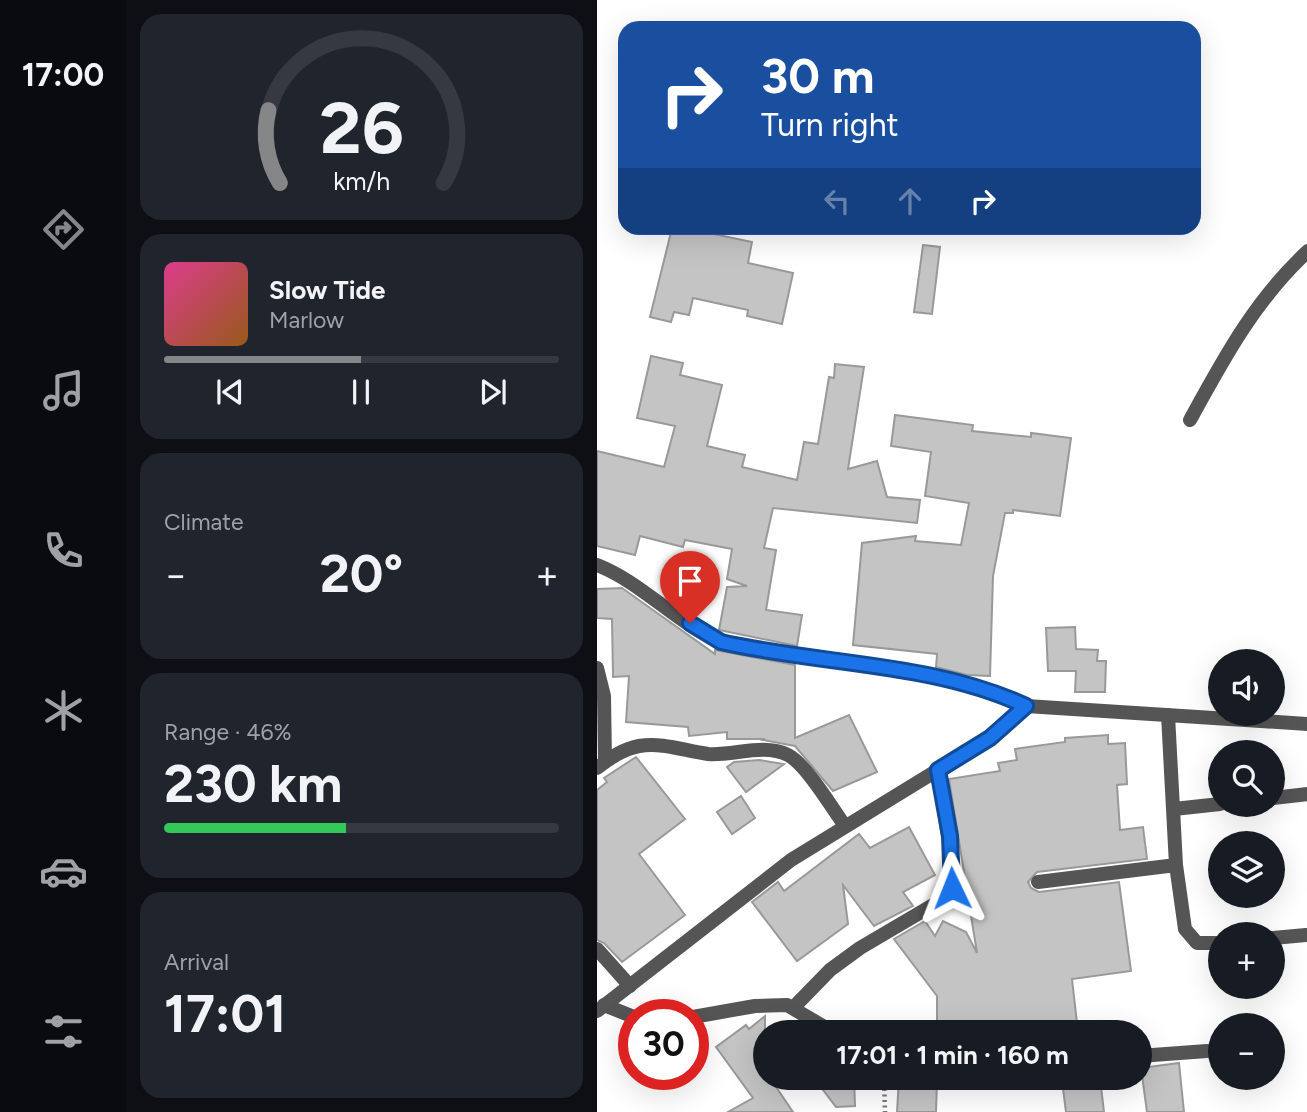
<!DOCTYPE html>
<html lang="en">
<head>
<meta charset="utf-8">
<style>
  :root { --surface:#171b24; --page:#20242c; --text:#f1f3f6; --muted:#9ea1a6; --line:#363941; --accent:#858687 }
  body { margin:0; font-family:Figtree,sans-serif; background:var(--page); color:var(--text); height:100vh; display:flex; flex-direction:column; font-size:26px; white-space:nowrap }
  * { box-sizing:border-box; margin:0 }
  p { font-size:23px; color:var(--muted) }
  .icon { flex:none; width:38px; height:38px; fill:none; stroke:currentColor; stroke-width:2; stroke-linecap:round; stroke-linejoin:round }
  .map { position:relative; flex:1; overflow:hidden }
  .panel { display:flex; flex-direction:column; gap:14px; padding:14px; background:#0d0f14; width:471px }
  .panel>* { flex:none }
  .guide { position:absolute; left:21px; top:21px; width:583px; height:214px; border-radius:21px; box-shadow:0 7px 28px #0002; background:#1a4fa0; color:#fff; overflow:hidden }
  .fabs { position:absolute; left:611px; top:649px; display:grid; gap:14px }
  .fabs a { display:grid; place-items:center; width:77px; height:77px; border-radius:50%; background:var(--surface); box-shadow:0 7px 28px #0002; font-size:35px }
  .speed { position:absolute; left:21px; top:999px; display:flex; gap:14px; font-size:35px; font-weight:700; text-align:center }
  .speed>* { display:grid; place-content:center; width:91px; height:91px; border-radius:50%; background:var(--surface); box-shadow:0 7px 28px #0002; line-height:1 }
  .speed .limit { border:10px solid #d22; background:#fff; color:#111 }
  .pin { position:absolute; display:grid; place-items:center; width:60px; height:60px; color:#fff; margin:-72px -30px; border-radius:50% 50% 50% 0; rotate:-45deg; box-shadow:0 0 7px #0007 }
  .pin .icon { rotate:45deg }
  .me { position:absolute; width:77px; margin:-38px; rotate:358deg; stroke-linejoin:round; filter:drop-shadow(0 0 5px #0008) }
  .turn { display:flex; align-items:center; gap:24px; height:147px; padding:0 28px; font-size:32px }
  .turn .icon { width:91px; height:91px; stroke-width:2.5 }
  .turn b { display:block; font-size:49px; line-height:60px }
  .lanes { display:flex; align-items:center; height:66px; padding:0 28px; background:#0003; justify-content:center; gap:35px; direction:ltr }
  .lanes .off { opacity:.35 }
  .big { font-size:52px; font-weight:700; line-height:1.1 }
  .panel .widget { flex:1; display:flex; flex-direction:column; justify-content:center; gap:10px; min-width:0; padding:0 24px; border-radius:21px; background:var(--page) }
  .panel .dial { align-items:center; gap:0 }
  .dial svg { height:182px; overflow:visible; fill:none; stroke:var(--line); stroke-width:7; stroke-linecap:round; text-anchor:middle }
  .dial text { fill:var(--text); stroke:none }
  .song { display:flex; align-items:center; gap:21px }
  .cover { width:84px; height:84px; border-radius:10px; background:linear-gradient(135deg,hsl(330 70% 55%),hsl(30 70% 35%)) }
  .played { height:7px; border-radius:4px; background:linear-gradient(90deg,var(--accent) 50%,var(--line) 50%) }
  .keys { display:flex; justify-content:space-around; direction:ltr }
  .heat { display:flex; justify-content:space-between; align-items:center; font-size:38px; direction:ltr }
  .charge { height:10px; border-radius:5px; background:linear-gradient(90deg,#34c759 46%,var(--line) 0) }
  .trip { position:absolute; left:156px; top:1020px; width:399px; height:70px; border-radius:35px; background:var(--surface); box-shadow:0 7px 28px #0002; font-weight:700; line-height:70px; text-align:center }
  main { display:flex; flex:1; min-height:0 }
  .tabs { display:flex; flex-direction:column; width:126px; justify-content:space-around; align-items:center; background:#090b0e; color:var(--muted) }
  .tabs .icon { width:49px; height:49px }
  .tabs .selected { color:var(--accent) }
  .tabs b { font-size:32px; color:var(--text) }
  .map>svg:first-child { display:block }
  .building { fill:#c4c4c4; stroke:#999; stroke-width:2 }
  .lines { fill:none; stroke-linecap:round; stroke-linejoin:round }
  .path { stroke:#777; stroke-width:4.5; stroke-dasharray:2 3.5; stroke-linecap:butt }
  .minor { stroke:#555; stroke-width:14 }
  .tertiary { stroke:#555; stroke-width:14 }
  .route-casing { stroke:#114b97; stroke-width:18 }
  .route { stroke:#1a73e8; stroke-width:12 }
</style>
</head>
<body>
<main>
<nav class="tabs">
<b>17:00</b>
<svg class="icon selected" aria-label="directions" viewBox="0 0 24 24"><path d="M12 3l9 9-9 9-9-9zM9 14v-3h6M13 9l2 2-2 2"/></svg>
<svg class="icon" aria-label="music" viewBox="0 0 24 24"><path d="M9 18V5l10-2v13"/><circle cx="6" cy="18" r="3"/><circle cx="16" cy="16" r="3"/></svg>
<svg class="icon" aria-label="phone" viewBox="0 0 24 24"><path d="M5 4h4l2 5-3 2q2 4 5 5l2-3 5 2v4C11 20 4 13 5 4z"/></svg>
<svg class="icon" aria-label="climate" viewBox="0 0 24 24"><path d="M12 3v18M4 7l16 10M4 17L20 7"/></svg>
<svg class="icon" aria-label="car" viewBox="0 0 24 24"><path d="M5 17H2v-5l4-1 3-4h7l3 4 3 1v5h-3M9 17h6M6 11h13"/><circle cx="7" cy="17" r="2"/><circle cx="17" cy="17" r="2"/></svg>
<svg class="icon" aria-label="filters" viewBox="0 0 24 24"><path d="M4 7h16M4 17h16"/><circle cx="9" cy="7" r="2"/><circle cx="15" cy="17" r="2"/></svg>
</nav>
<section class="panel">
<div class="widget dial"><svg viewBox="0 0 100 80">
<path d="M14 69A42 42 0 1 1 86 69"/>
<path d="M14 69A42 42 0 0 1 9 37" stroke="#858687"/>
<text x="50" y="56" font-size="32" font-weight="700">26</text>
<text x="50" y="72" font-size="11">km/h</text>
</svg></div>
<div class="widget">
<div class="song"><i class="cover"></i><div><b>Slow Tide</b><p>Marlow</p></div></div>
<div class="played"></div>
<div class="keys"><svg class="icon" aria-label="previous" viewBox="0 0 24 24"><path d="M18 5L8 12l10 7zM5 5v14"/></svg><svg class="icon" aria-label="pause" viewBox="0 0 24 24"><path d="M8 5v14M16 5v14"/></svg><svg class="icon" aria-label="next" viewBox="0 0 24 24"><path d="M6 5l10 7-10 7zM19 5v14"/></svg></div>
</div>
<div class="widget"><p>Climate</p>
<div class="heat"><a>−</a><b class="big">20°</b><a>+</a></div>
</div>
<div class="widget"><p>Range · 46%</p><b class="big">230 km</b><div class="charge"></div></div>
<div class="widget"><p>Arrival</p><b class="big">17:01</b></div>
</section>
<div class="map">
<svg width="711" height="1112" viewBox="0 0 711 1112">
  <rect width="100%" height="100%" fill="#fff"/>
  <!-- building -->
  <path class="building" d="M 75,228 L 113,228 L 112,233 L 155,242 L 151,263 L 196,273 L 185,324 L 150,316 L 151,310 L 96,298 L 92,315 L 77,312 L 74,322 L 53,317 Z
    M 326,245 L 343,247 L 335,314 L 317,312 Z
    M 54,356 L 86,363 L 83,375 L 125,385 L 110,446 L 148,455 L 145,467 L 200,480 L 207,442 L 221,444 L 232,377 L 237,378 L 238,364 L 267,367 L 251,469 L 280,461 L 290,497 L 323,500 L 320,523 L 176,508 L 167,548 L 179,550 L 169,610 L 205,615 L 200,646 L 122,630 L 130,587 L 150,586 L 130,579 L 135,549 L 88,540 L 86,547 L 43,536 L 38,555 L 0,546 L 0,451 L 67,467 L 78,426 L 40,418 Z
    M 298,415 L 376,425 L 375,431 L 434,437 L 434,433 L 474,438 L 463,516 L 416,510 L 416,513 L 408,513 L 396,576 L 393,676 L 370,675 L 339,667 L 340,654 L 256,645 L 265,543 L 319,536 L 318,541 L 364,545 L 372,503 L 328,496 L 334,452 L 294,446 Z
    M 25,588 L 118,654 L 118,650 L 198,665 L 198,738 L 252,715 L 280,772 L 236,791 L 198,746 L 166,740 L 168,739 L 130,739 L 130,732 L 92,736 L 91,727 L 29,722 L 32,676 L 16,677 L 15,619 L 0,618 L 0,589 Z
    M 478,627 L 479,649 L 501,650 L 500,661 L 509,661 L 508,692 L 478,692 L 479,671 L 451,671 L 449,628 Z
    M 511,735 L 511,744 L 528,743 L 530,784 L 520,785 L 523,830 L 546,827 L 550,859 L 440,872 L 431,882 L 434,888 L 442,892 L 522,882 L 534,971 L 475,979 L 481,1032 L 340,1032 L 340,996 L 297,939 L 328,921 L 338,936 L 346,921 L 369,932 L 380,953 L 352,779 L 403,771 L 401,763 L 420,760 L 418,749 L 468,742 L 468,738 Z
    M 39,757 L 88,819 L 42,854 L 88,915 L 25,962 L 7,943 L 0,940 L 0,790 L 10,782 L 7,778 Z
    M 162,760 L 187,764 L 149,792 L 130,767 L 137,762 Z
    M 144,796 L 158,818 L 135,834 L 120,812 Z
    M 312,827 L 338,875 L 306,892 L 316,906 L 277,926 L 246,885 L 251,924 L 200,961 L 155,902 L 181,882 L 187,891 L 262,834 L 273,848 Z
    M 168,1016 L 168,1078 L 173,1078 L 196,1112 L 131,1112 L 156,1098 L 119,1047 L 149,1025 L 152,1029 Z
    M 582,1063 L 587,1112 L 550,1112 L 544,1068 Z
    M 217,1078 L 257,1078 L 258,1106 L 239,1107 Z
    M 503,1078 L 507,1112 L 469,1112 L 465,1081 Z
    M 302,1079 L 340,1080 L 339,1112 L 300,1112 Z"/>
  <g class="lines">
    <!-- path -->
    <path class="path" d="M 287,1078 L 288,1112"/>
    <!-- minor -->
    <path class="minor" d="M 593,420 C 627,358 658,300 711,251
      M 0,565 C 46,583 79,623 124,642 C 224,665 335,662 429,706
      M 0,668 L 7,696 L 8,761
      M 571,715 L 579,865 L 588,929 L 600,943 L 623,943
      M 0,768 C 13,758 26,749 42,746 C 66,742 88,751 111,754 C 137,756 166,743 191,755 C 209,764 235,808 248,826
      M 676,798 L 711,794
      M 577,809 L 623,804
      M 441,882 L 579,865
      M 676,938 L 709,935
      M 0,949 L 33,986
      M 7,1005 L 37,1017
      M 197,1007 L 233,970 L 263,948 L 353,895 L 355,863 L 341,770
      M 96,1017 L 158,1006 L 190,1005 L 236,1032
      M 542,1056 L 610,1051"/>
    <!-- tertiary -->
    <path class="tertiary" d="M 0,1011 L 194,860 L 393,738 L 429,706 L 711,724"/>
  </g>
  <g class="lines">
    <!-- route casing -->
    <g class="route-casing">
      <path id="route" d="M 93,623 L 124,642 C 224,665 335,662 429,706 L 393,738 L 341,770 L 353,836 L 355,888"/>
    </g>
    <!-- route -->
    <use href="#route" class="route"/>
  </g>
</svg>
<div class="fabs">
<a><svg class="icon" aria-label="sound" viewBox="0 0 24 24"><path d="M4 9h4l5-4v14l-5-4H4zM17 9q2 3 0 6"/></svg></a>
<a><svg class="icon" aria-label="search" viewBox="0 0 24 24"><circle cx="10" cy="10" r="6"/><path d="M15 15l6 6"/></svg></a>
<a><svg class="icon" aria-label="layers" viewBox="0 0 24 24"><path d="M12 4l9 5-9 5-9-5zM3 14l9 5 9-5"/></svg></a>
<a>+</a>
<a>−</a>
</div>
<div class="speed"><div class="limit">30</div></div>
<div class="pin" style="left:93px;top:623px;background:#d93025"><svg class="icon" aria-label="arrive" viewBox="0 0 24 24"><path d="M6 21V4h12l-3 4 3 4H6"/></svg></div>
<svg class="me" style="left:355px;top:888px" viewBox="-20 -20 40 40"><path d="M0-17L14 15 0 8-14 15z" fill="#1a73e8" stroke="#fff" stroke-width="4"/></svg>
<div class="trip">17:01 · 1 min · 160 m</div>
<div class="guide">
<div class="turn"><svg class="icon" aria-label="right" viewBox="0 0 24 24"><path d="M7 20v-9h11M14 6l5 5-5 5"/></svg><div><b>30 m</b>Turn right</div></div>
<div class="lanes"><svg class="icon off" aria-label="left" viewBox="0 0 24 24"><path d="M17 20v-9H6M10 6l-5 5 5 5"/></svg><svg class="icon off" aria-label="ahead" viewBox="0 0 24 24"><path d="M12 20V5M6 11l6-6 6 6"/></svg><svg class="icon" aria-label="right" viewBox="0 0 24 24"><path d="M7 20v-9h11M14 6l5 5-5 5"/></svg></div>
</div>
</div>
</main>
</body>
</html>
